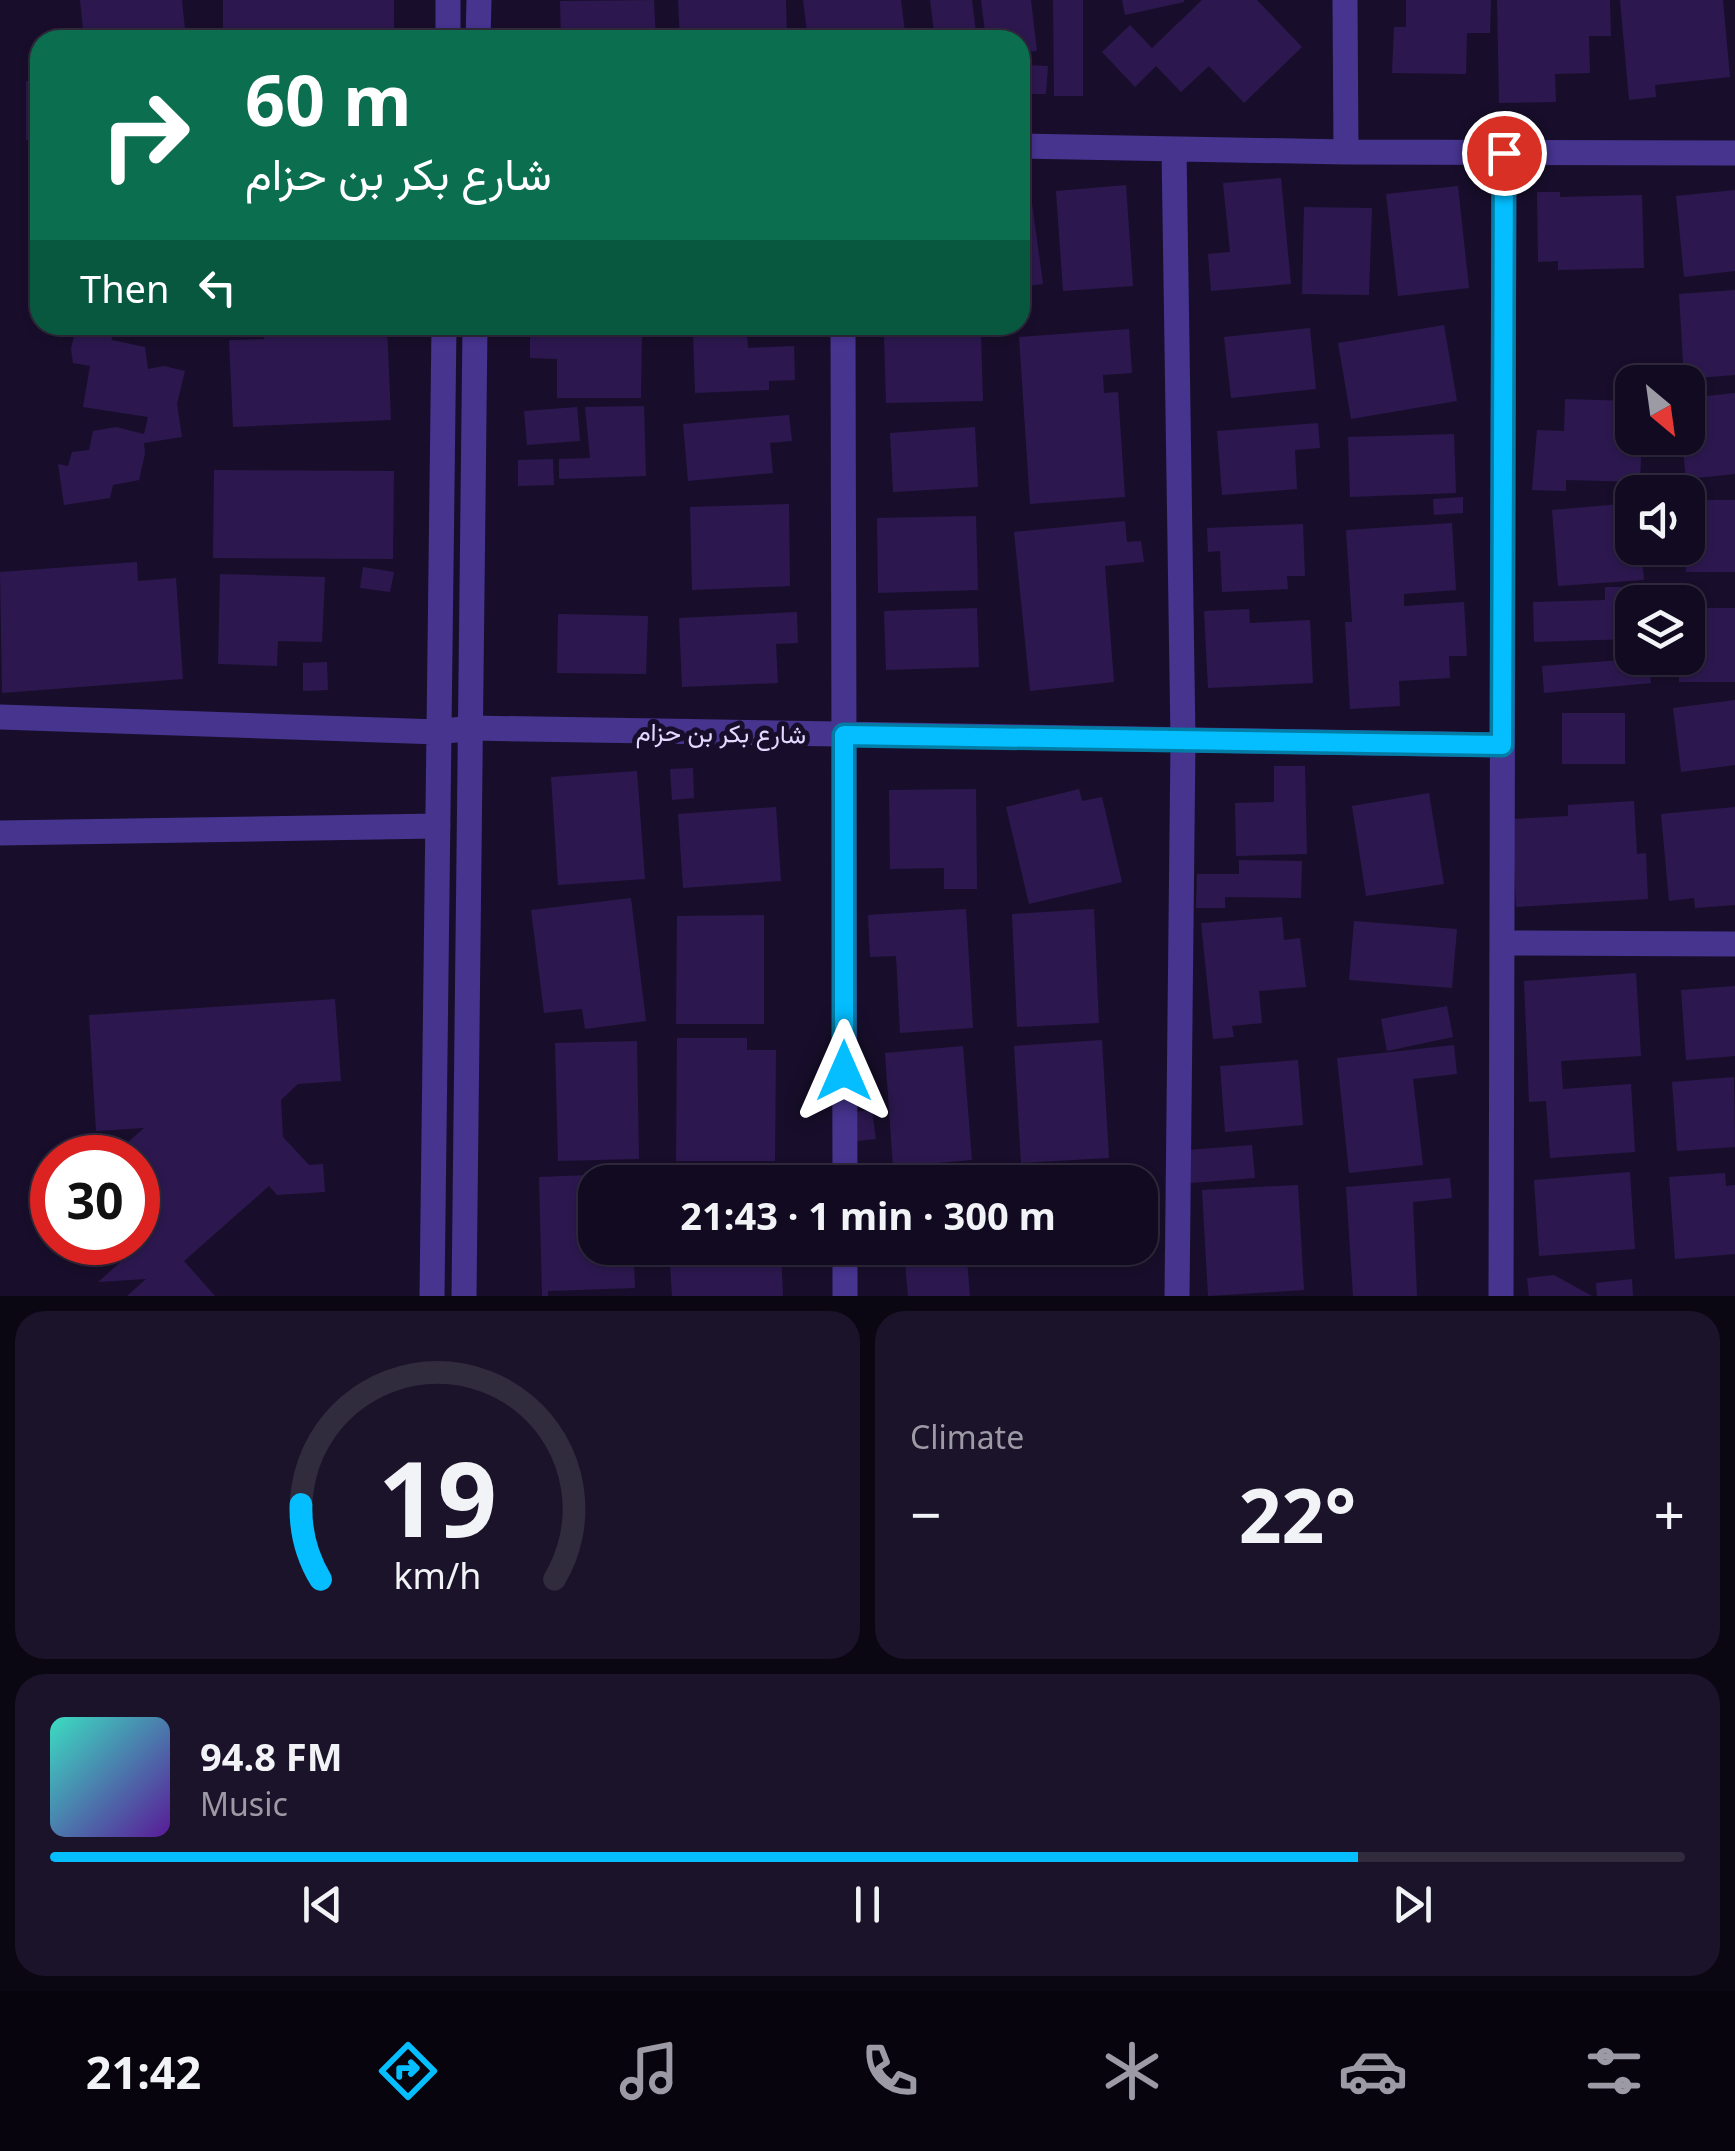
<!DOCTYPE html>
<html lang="en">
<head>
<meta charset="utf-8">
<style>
  :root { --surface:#120a20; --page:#1b1329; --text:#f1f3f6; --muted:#9c9aa5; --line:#312b3e; --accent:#04beff }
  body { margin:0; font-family:"Noto Sans",Vazirmatn,sans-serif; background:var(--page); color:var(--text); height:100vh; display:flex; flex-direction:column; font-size:38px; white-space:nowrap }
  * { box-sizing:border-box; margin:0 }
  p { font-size:32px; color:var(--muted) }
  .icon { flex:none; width:55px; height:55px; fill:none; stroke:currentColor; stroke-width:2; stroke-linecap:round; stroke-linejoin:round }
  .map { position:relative; height:1296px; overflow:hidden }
  .details { display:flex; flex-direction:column; gap:15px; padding:15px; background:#0a0612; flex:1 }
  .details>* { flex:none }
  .top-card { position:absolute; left:30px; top:30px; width:1000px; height:305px; border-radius:30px; box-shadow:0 2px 8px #0004,0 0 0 2px var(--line); background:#0b6e4f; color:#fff; overflow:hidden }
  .needle { width:65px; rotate:151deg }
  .controls { position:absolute; left:1615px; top:365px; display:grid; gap:20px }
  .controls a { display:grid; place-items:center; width:90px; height:90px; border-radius:20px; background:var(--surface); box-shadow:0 2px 8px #0004,0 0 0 2px var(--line); font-size:50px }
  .speed { position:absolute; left:30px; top:1135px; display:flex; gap:20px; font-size:50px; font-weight:700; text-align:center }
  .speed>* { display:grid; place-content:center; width:130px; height:130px; border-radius:50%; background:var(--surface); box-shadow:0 2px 8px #0004,0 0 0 2px var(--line); line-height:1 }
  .speed .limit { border:15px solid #d22; background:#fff; color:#111 }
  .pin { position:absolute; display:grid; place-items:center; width:85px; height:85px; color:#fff; margin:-42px; border:5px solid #fff; border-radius:50%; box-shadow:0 2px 10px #0007 }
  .me { position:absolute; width:110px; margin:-55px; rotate:0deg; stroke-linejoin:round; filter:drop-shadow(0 0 8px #0008) }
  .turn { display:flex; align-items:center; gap:35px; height:210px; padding:0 50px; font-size:45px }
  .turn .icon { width:130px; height:130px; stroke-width:2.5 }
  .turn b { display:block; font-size:70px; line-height:85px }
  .then { display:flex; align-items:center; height:95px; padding:0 50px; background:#0003; gap:20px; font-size:38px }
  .big { font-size:75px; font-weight:700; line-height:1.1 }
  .details .tile { flex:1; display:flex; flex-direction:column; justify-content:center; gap:15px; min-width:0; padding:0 35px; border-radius:30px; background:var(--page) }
  .details .dial { align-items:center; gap:0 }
  .dial svg { height:260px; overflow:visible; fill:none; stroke:var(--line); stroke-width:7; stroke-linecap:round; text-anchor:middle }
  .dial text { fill:var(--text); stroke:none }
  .song { display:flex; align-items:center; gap:30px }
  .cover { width:120px; height:120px; border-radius:15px; background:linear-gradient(135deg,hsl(170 70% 55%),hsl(270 70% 35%)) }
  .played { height:10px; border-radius:5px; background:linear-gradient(90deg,var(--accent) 80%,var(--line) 80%) }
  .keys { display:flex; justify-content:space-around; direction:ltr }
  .heat { display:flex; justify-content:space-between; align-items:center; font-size:55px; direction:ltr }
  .details .tiles { flex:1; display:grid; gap:15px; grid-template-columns:1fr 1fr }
  .tile:last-child { grid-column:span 2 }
  .trip { position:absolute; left:578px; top:1165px; width:580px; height:100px; border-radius:30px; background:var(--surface); box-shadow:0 2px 8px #0004,0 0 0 2px var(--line); font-weight:700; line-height:100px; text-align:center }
  .dock { display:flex; height:160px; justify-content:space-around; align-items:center; background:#07040d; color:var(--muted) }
  .dock .icon { width:70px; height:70px }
  .dock .on { color:var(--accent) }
  .dock b { font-size:45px; color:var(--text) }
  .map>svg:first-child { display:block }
  .building { fill:#2c184e }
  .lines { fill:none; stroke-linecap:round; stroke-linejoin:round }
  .minor { stroke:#46348f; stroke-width:25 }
  .route-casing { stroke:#037ca6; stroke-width:25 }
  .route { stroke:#04beff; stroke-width:18 }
  .labels { text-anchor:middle; stroke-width:10; stroke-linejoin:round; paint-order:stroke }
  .street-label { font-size:25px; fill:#e3d8ff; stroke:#180e2b }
</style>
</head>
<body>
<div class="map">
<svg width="1735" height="1296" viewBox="0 0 1735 1296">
  <rect width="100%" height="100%" fill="#180e2b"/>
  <!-- building -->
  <path class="building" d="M 80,0 L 182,0 L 186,39 L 84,40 Z
    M 223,0 L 394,0 L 394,40 L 223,40 Z
    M 654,0 L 656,40 L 561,40 L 560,1 Z
    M 678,0 L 786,0 L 787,40 L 680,40 Z
    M 803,0 L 901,0 L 906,40 L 808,40 Z
    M 930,0 L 972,0 L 977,40 L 935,40 Z
    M 981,0 L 1031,0 L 1037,51 L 1020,53 L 1020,40 L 986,40 Z
    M 1053,0 L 1083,0 L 1083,96 L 1054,96 Z
    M 1122,0 L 1184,0 L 1184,2 L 1125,15 Z
    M 1202,0 L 1257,0 L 1302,47 L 1244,103 L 1209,66 L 1181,92 L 1156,66 L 1135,87 L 1102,52 L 1130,25 L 1152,48 Z
    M 1406,0 L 1491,0 L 1490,33 L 1467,33 L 1466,74 L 1392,73 L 1394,27 L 1406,27 Z
    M 1497,0 L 1610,0 L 1611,36 L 1589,36 L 1590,73 L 1555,74 L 1556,102 L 1499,103 Z
    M 1620,0 L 1723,0 L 1730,77 L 1655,85 L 1656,97 L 1629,100 Z
    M 1028,65 L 1048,66 L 1046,94 L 1027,94 Z
    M 26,81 L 40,81 L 40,140 L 26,140 Z
    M 1281,178 L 1291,284 L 1211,291 L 1208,254 L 1230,252 L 1223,183 Z
    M 1126,185 L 1133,286 L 1063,291 L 1056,191 Z
    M 1458,186 L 1469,288 L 1398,296 L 1386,194 Z
    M 1030,188 L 1043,284 L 1020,287 L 1020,189 Z
    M 1735,190 L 1735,271 L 1684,277 L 1676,196 Z
    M 1537,192 L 1560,192 L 1560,197 L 1642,195 L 1644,268 L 1558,270 L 1558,261 L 1538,262 Z
    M 1304,207 L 1372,208 L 1369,295 L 1302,294 Z
    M 1735,290 L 1735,375 L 1684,379 L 1679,294 Z
    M 264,325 L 387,325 L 391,420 L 233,427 L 229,340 L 264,339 Z
    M 1444,325 L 1457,401 L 1351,419 L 1338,343 Z
    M 110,326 L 112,340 L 145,347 L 148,369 L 164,366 L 185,371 L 177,404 L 182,437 L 144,443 L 145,454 L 139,480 L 113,485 L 110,498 L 64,505 L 58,464 L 68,466 L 72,452 L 89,450 L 93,431 L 116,427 L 144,434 L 148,417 L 83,407 L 90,366 L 73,363 L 71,349 L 75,332 Z
    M 1310,328 L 1316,389 L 1231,398 L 1224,337 Z
    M 1129,329 L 1132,373 L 1103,375 L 1104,393 L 1118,392 L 1125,497 L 1030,504 L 1019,337 Z
    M 530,332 L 642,333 L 641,398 L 557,398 L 557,359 L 530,358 Z
    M 747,332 L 748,348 L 794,346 L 795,380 L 769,381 L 769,390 L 695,393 L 693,334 Z
    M 981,334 L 983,401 L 886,403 L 884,336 Z
    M 1735,393 L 1735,474 L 1686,479 L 1682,438 L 1688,438 L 1688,398 Z
    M 1565,399 L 1632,401 L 1632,438 L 1642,438 L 1640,482 L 1566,480 L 1566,491 L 1532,490 L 1537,430 L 1564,431 Z
    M 644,406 L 646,476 L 559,479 L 559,459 L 590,458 L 585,407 Z
    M 577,407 L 580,441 L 527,445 L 524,411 Z
    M 789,415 L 792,441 L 770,443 L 773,473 L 688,481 L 683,424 Z
    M 1318,423 L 1320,448 L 1295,450 L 1297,489 L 1222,495 L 1217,431 Z
    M 975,427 L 978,487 L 893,492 L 890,433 Z
    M 1454,434 L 1456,493 L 1350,497 L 1348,437 Z
    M 553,459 L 554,485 L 518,486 L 518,460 Z
    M 214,470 L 394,471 L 393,559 L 213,558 Z
    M 1463,497 L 1463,513 L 1434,515 L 1433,499 Z
    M 1688,500 L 1735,500 L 1735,572 L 1686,572 Z
    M 1632,503 L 1632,548 L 1641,548 L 1644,580 L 1558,586 L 1552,510 Z
    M 789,504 L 790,586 L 692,590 L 690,507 Z
    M 976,516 L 978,590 L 878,593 L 877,518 Z
    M 1125,521 L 1127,542 L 1141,541 L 1144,562 L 1105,566 L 1114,682 L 1030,691 L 1014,532 Z
    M 1452,523 L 1456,590 L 1404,594 L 1404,606 L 1464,602 L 1467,656 L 1449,656 L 1450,678 L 1399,681 L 1400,706 L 1350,709 L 1345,622 L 1352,622 L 1346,530 Z
    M 1303,524 L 1305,576 L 1287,576 L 1288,589 L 1222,592 L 1220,551 L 1208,552 L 1207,528 Z
    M 137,562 L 138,581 L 176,578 L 183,679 L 2,693 L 0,572 Z
    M 363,567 L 394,572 L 390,592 L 360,588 Z
    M 220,574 L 325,577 L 322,642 L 278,641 L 277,666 L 218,664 Z
    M 1605,587 L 1655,587 L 1655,602 L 1632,602 L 1632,639 L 1534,642 L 1533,602 L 1605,600 Z
    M 977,608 L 979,667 L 886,670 L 884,611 Z
    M 1688,608 L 1735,608 L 1735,682 L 1679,682 L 1679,658 L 1688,658 Z
    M 1249,609 L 1250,623 L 1310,620 L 1313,683 L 1208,688 L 1204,611 Z
    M 797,612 L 798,643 L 776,644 L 778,683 L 682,687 L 679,618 Z
    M 558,614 L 648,616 L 646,674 L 557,673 Z
    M 1648,658 L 1651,683 L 1544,693 L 1542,666 Z
    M 327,662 L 328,690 L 303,691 L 303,663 Z
    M 1735,700 L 1735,765 L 1681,772 L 1673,708 Z
    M 1562,713 L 1625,713 L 1625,764 L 1562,764 Z
    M 1274,766 L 1305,766 L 1307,854 L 1236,856 L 1235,803 L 1274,802 Z
    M 693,768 L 694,798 L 672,800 L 670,769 Z
    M 637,771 L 645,879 L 558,885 L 551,777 Z
    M 976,789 L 977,889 L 944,889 L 944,868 L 890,869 L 889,790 Z
    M 1079,789 L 1082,801 L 1102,797 L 1122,882 L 1029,904 L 1006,807 Z
    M 1429,793 L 1444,884 L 1366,896 L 1352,806 Z
    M 1634,801 L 1637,854 L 1646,853 L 1648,899 L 1516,907 L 1512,819 L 1568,816 L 1568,805 Z
    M 776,807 L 781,881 L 683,888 L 678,814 Z
    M 1735,807 L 1735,905 L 1695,908 L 1694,898 L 1669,901 L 1661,814 Z
    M 1239,860 L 1302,861 L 1301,898 L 1225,897 L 1225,908 L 1196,908 L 1197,874 L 1239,874 Z
    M 631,898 L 646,1021 L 585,1029 L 582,1009 L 544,1013 L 531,910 Z
    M 966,909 L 973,1028 L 900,1033 L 896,956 L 870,957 L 868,915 Z
    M 1094,909 L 1099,1023 L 1017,1027 L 1012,914 Z
    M 764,915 L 764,1024 L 676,1024 L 677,916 Z
    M 1282,917 L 1284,940 L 1300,938 L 1306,987 L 1259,991 L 1262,1023 L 1232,1026 L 1234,1037 L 1213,1039 L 1201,923 Z
    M 1354,921 L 1457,929 L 1452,988 L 1349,980 Z
    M 1636,973 L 1641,1056 L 1561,1061 L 1563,1089 L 1631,1084 L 1635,1152 L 1550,1158 L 1546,1101 L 1529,1102 L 1524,981 Z
    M 1735,986 L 1735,1056 L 1686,1060 L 1681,990 Z
    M 335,999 L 341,1081 L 298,1084 L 281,1100 L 283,1137 L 309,1165 L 323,1164 L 325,1192 L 277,1195 L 269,1186 L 184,1261 L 215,1296 L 127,1296 L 146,1279 L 98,1282 L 125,1258 L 112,1242 L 138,1242 L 138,1158 L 110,1158 L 144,1128 L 96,1131 L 89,1015 Z
    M 1447,1006 L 1453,1037 L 1387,1051 L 1381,1019 Z
    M 677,1038 L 747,1038 L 747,1050 L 776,1050 L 775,1161 L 676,1161 Z
    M 1102,1040 L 1109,1158 L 1021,1163 L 1014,1046 Z
    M 637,1041 L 639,1159 L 558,1161 L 555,1043 Z
    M 1454,1045 L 1457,1074 L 1413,1079 L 1423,1165 L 1349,1173 L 1337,1058 Z
    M 963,1046 L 972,1160 L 893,1167 L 885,1053 Z
    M 1298,1060 L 1303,1125 L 1225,1132 L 1220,1066 Z
    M 1734,1077 L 1735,1147 L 1677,1151 L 1672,1082 Z
    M 872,1110 L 876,1139 L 848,1142 L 844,1113 Z
    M 1252,1145 L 1255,1178 L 1191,1183 L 1188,1150 Z
    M 1630,1172 L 1635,1249 L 1539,1256 L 1534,1180 Z
    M 636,1173 L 636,1182 L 595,1182 L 595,1248 L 639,1248 L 639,1261 L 634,1261 L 635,1288 L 548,1291 L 548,1296 L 542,1296 L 539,1177 Z
    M 1725,1173 L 1726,1186 L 1735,1185 L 1735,1254 L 1675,1259 L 1669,1177 Z
    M 1450,1178 L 1452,1198 L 1413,1202 L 1417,1296 L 1353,1296 L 1346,1187 Z
    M 1298,1185 L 1304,1290 L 1208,1296 L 1202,1190 Z
    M 669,1248 L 781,1248 L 783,1296 L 672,1296 Z
    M 888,1248 L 966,1248 L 970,1296 L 908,1296 L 905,1263 L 890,1265 Z
    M 1017,1248 L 1109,1248 L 1109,1255 L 1017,1257 Z
    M 1554,1275 L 1592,1296 L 1529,1296 L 1527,1278 Z
    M 1632,1279 L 1633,1296 L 1597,1296 L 1596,1283 Z"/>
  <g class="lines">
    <!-- minor -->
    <path class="minor" d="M 1345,0 L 1346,152
      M 448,40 L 448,0
      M 478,40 L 479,0
      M 1020,146 L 1346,152 L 1735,153
      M 1174,149 L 1183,740 L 1177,1296
      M 843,325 L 845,1182
      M 0,717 L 439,732 L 470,728 L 1502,745
      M 0,833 L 438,826
      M 1502,943 L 1735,944
      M 845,1248 L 845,1296
      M 432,1296 L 444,325
      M 464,1296 L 475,325
      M 1501,1296 L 1504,153"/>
  </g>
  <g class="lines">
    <!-- route casing -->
    <g class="route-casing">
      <path id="route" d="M 844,1071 L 844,735 L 1502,745 L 1504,153"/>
    </g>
    <!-- route -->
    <use href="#route" class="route"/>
  </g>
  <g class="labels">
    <!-- street labels -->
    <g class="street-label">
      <text transform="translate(721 733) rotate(1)" y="9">شارع بكر بن حزام</text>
    </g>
  </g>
</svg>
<div class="controls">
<a><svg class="needle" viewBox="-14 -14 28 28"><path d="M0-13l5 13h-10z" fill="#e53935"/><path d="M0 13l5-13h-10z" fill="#9c9aa5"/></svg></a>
<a><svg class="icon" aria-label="sound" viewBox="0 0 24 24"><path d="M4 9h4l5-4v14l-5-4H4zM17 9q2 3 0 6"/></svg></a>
<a><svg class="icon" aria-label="layers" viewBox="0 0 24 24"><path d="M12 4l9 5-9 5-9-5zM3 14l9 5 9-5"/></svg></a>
</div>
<div class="speed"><div class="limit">30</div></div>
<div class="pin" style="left:1504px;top:153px;background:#d93025"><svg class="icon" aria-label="arrive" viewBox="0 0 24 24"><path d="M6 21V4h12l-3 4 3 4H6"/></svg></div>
<svg class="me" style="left:844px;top:1071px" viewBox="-20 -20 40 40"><path d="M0-17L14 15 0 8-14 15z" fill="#04beff" stroke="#fff" stroke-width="4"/></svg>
<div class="trip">21:43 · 1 min · 300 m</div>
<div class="top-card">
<div class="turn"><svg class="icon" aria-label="right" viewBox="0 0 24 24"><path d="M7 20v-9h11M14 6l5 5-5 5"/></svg><div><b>60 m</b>شارع بكر بن حزام</div></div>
<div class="then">Then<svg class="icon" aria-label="left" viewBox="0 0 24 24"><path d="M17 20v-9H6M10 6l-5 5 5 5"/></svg></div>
</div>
</div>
<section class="details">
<div class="tiles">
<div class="tile dial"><svg viewBox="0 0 100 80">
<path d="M14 69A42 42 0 1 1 86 69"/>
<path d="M14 69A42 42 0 0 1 8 46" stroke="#04beff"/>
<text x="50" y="56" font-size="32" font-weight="700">19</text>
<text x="50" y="72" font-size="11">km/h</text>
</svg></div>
<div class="tile"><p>Climate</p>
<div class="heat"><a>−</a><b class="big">22°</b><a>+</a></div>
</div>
<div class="tile">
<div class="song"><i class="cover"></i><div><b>94.8 FM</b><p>Music</p></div></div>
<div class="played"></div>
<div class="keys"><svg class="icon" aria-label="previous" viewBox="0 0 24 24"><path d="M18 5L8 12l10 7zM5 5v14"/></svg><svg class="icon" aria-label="pause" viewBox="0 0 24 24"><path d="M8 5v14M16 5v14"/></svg><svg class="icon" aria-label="next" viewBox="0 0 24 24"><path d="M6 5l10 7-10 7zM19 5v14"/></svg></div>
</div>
</div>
</section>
<nav class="dock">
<b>21:42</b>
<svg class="icon on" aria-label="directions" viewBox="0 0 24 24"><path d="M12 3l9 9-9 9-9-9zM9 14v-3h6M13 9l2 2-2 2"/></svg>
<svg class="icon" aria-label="music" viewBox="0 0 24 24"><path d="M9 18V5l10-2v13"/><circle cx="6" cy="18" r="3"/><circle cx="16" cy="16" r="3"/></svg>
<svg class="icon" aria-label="phone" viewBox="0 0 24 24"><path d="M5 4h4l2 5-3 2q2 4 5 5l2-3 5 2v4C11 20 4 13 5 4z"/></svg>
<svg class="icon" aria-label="climate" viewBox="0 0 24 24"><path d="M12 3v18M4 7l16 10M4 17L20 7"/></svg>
<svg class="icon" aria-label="car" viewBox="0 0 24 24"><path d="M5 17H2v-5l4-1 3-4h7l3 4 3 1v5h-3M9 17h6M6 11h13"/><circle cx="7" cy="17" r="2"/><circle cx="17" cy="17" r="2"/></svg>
<svg class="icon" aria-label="filters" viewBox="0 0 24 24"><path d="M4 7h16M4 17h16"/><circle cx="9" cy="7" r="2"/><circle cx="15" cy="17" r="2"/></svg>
</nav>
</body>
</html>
